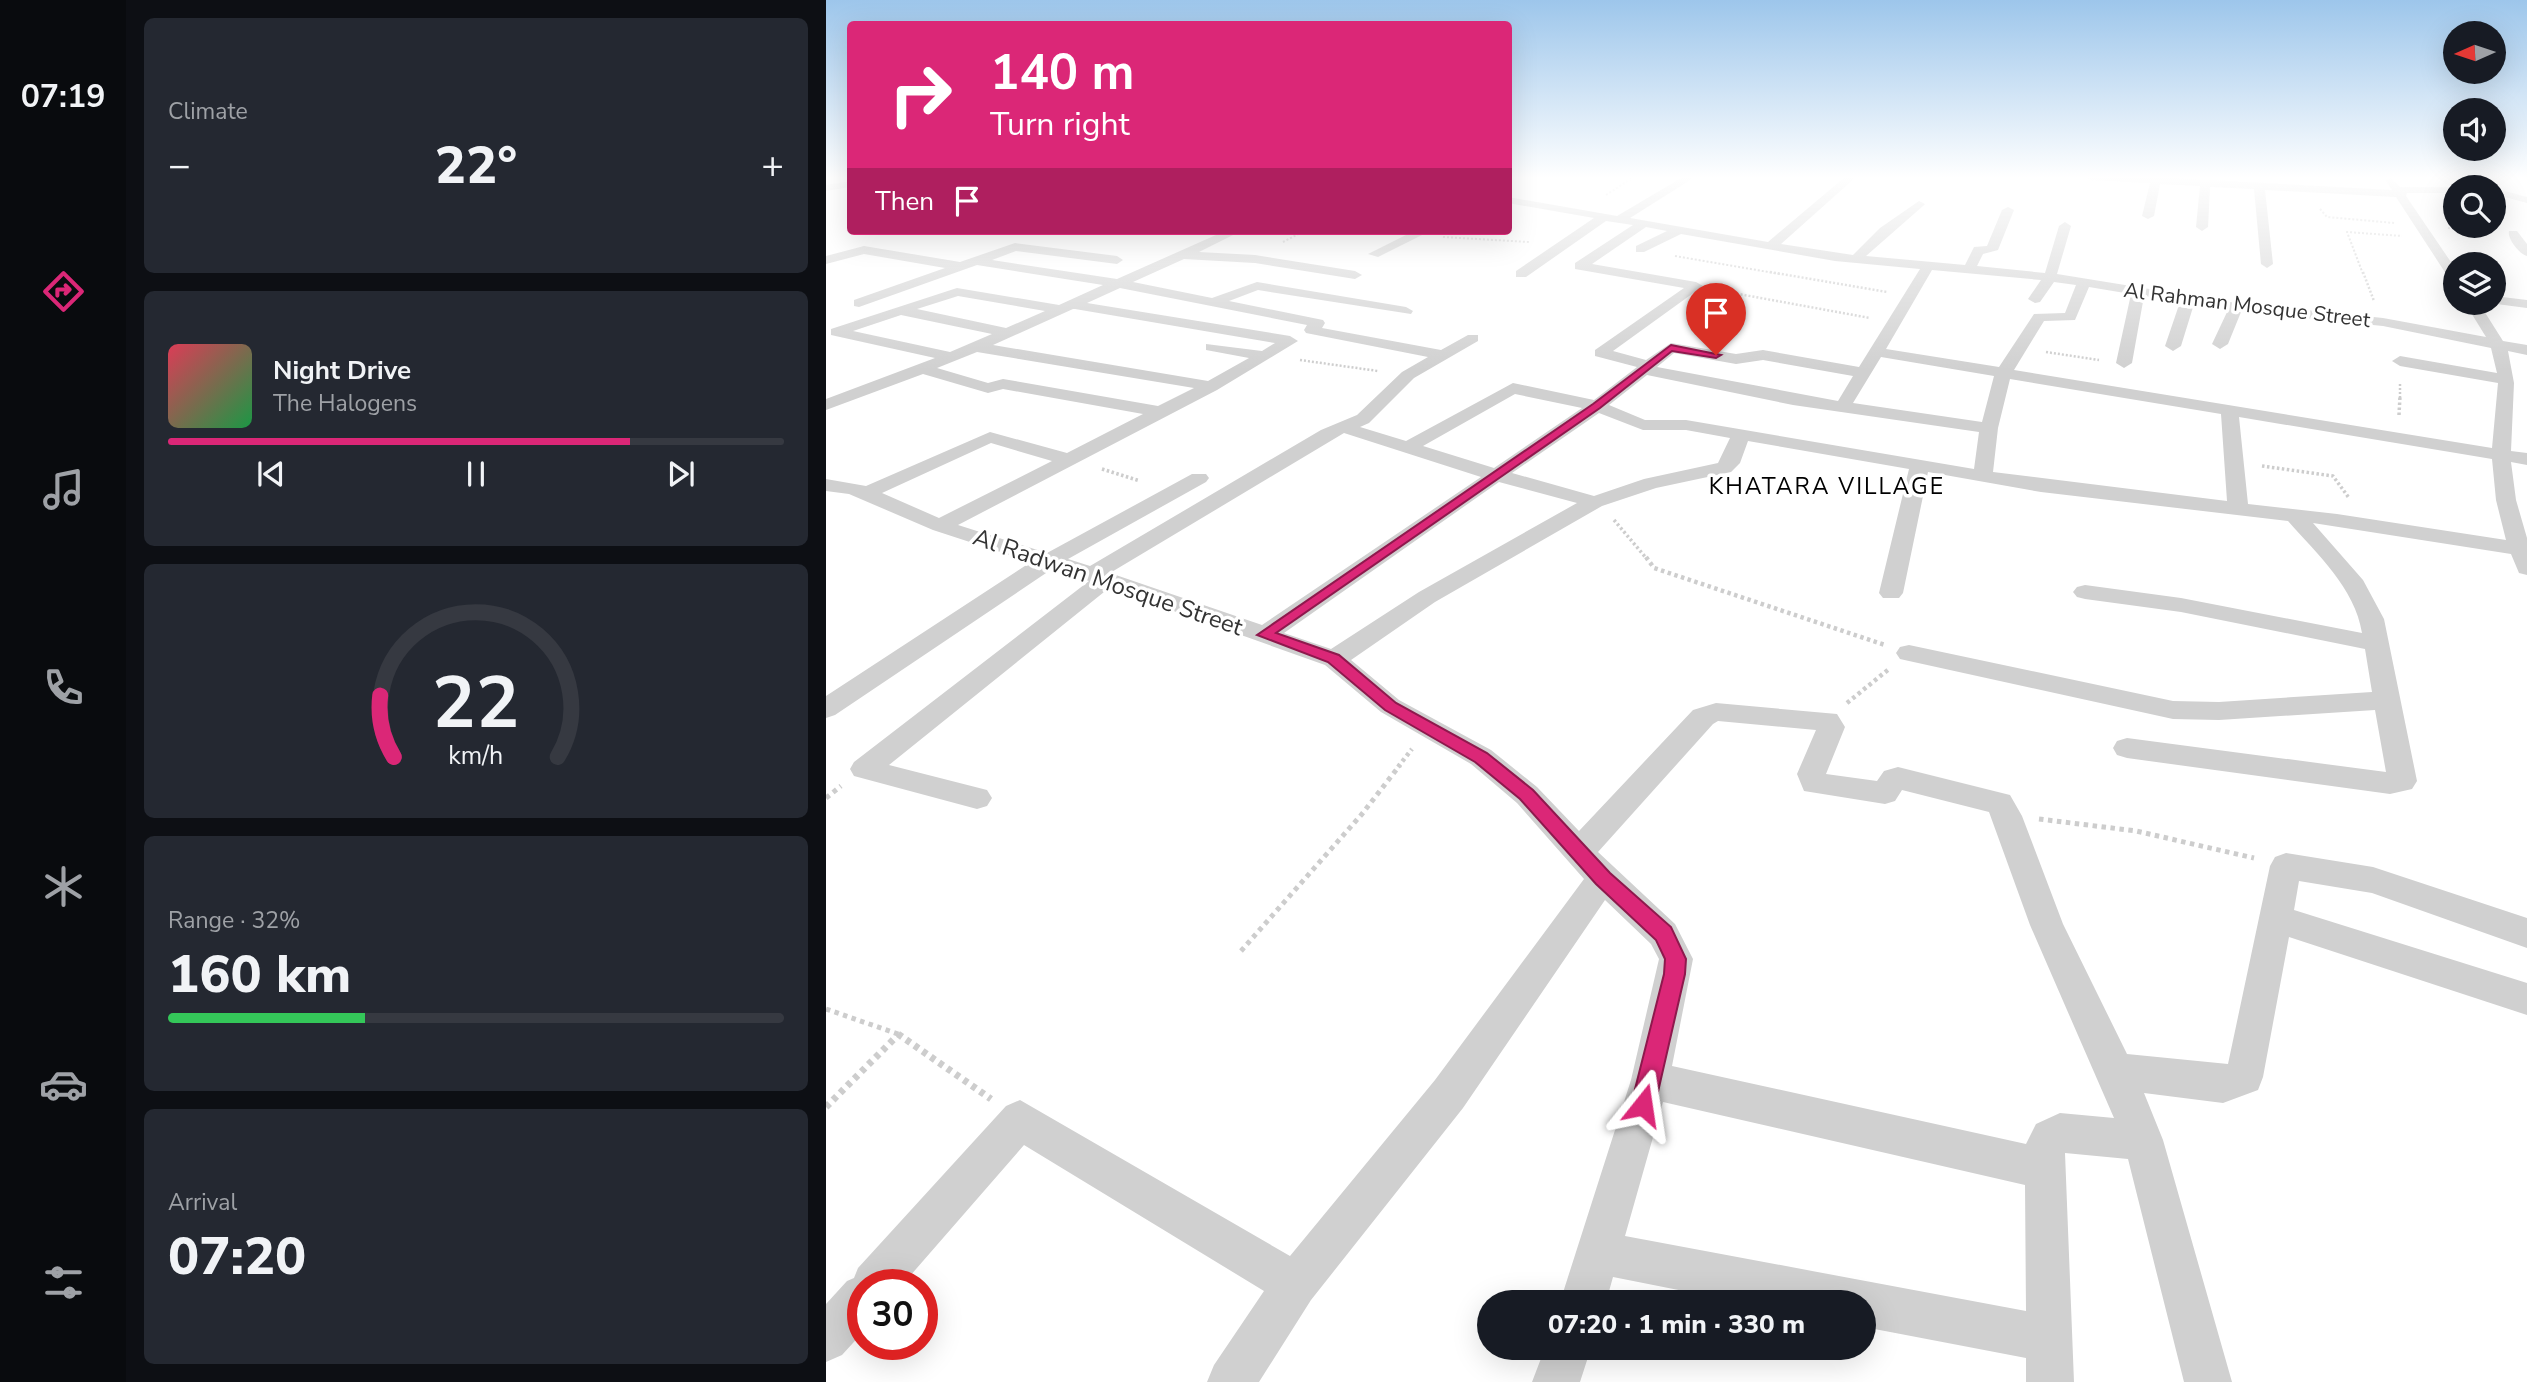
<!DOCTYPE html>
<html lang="en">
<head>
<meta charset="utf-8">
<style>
  :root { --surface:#171b24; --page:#242831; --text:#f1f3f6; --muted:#9ea1a6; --line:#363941; --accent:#db2777 }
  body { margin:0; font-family:"Nunito Sans",sans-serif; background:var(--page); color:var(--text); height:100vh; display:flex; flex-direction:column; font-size:26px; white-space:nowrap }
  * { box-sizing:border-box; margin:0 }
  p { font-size:23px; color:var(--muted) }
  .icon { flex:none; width:38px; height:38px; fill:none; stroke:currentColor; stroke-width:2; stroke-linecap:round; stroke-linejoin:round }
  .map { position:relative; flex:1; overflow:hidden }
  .details { display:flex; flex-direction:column; gap:18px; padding:18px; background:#0d0f14; width:700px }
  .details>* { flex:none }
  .banner { position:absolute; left:21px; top:21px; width:665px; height:214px; border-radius:7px; box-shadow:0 7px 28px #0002; background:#db2777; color:#fff; overflow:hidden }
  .needle { width:46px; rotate:267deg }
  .fabs { position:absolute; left:1617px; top:21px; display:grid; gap:14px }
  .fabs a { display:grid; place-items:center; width:63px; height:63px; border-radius:50%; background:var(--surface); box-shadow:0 7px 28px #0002; font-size:35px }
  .speed { position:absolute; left:21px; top:1269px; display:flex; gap:14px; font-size:35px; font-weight:700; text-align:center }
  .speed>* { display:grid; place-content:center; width:91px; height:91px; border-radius:50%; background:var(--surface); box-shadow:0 7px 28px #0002; line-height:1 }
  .speed .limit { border:10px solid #d22; background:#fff; color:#111 }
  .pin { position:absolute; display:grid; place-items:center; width:60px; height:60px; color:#fff; margin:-72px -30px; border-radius:50% 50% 50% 0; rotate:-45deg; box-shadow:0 0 7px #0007 }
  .pin .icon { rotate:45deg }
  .me { position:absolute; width:77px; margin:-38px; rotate:15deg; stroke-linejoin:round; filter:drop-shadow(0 0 5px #0008) }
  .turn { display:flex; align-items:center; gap:24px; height:147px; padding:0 28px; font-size:32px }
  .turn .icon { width:91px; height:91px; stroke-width:2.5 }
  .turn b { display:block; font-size:49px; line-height:60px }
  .then { display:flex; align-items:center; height:66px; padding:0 28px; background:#0003; gap:14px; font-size:26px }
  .big { font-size:52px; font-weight:800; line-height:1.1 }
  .details .tile { flex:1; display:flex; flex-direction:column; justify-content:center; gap:10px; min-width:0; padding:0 24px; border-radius:10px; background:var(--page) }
  .details .dial { align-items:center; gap:0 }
  .dial svg { height:182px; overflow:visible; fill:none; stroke:var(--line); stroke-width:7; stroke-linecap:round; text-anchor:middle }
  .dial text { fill:var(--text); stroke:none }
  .song { display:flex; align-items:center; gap:21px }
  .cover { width:84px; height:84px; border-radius:10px; background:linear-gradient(135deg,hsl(350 70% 55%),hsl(140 70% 35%)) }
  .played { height:7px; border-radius:4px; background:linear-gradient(90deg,var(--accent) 75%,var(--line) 75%) }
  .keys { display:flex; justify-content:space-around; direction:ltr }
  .heat { display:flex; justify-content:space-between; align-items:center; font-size:38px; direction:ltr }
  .charge { height:10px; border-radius:5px; background:linear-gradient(90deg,#34c759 32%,var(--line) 0) }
  .trip { position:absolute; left:651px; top:1290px; width:399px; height:70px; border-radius:35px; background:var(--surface); box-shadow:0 7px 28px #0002; font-weight:800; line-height:70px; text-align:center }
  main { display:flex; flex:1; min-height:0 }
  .menu { display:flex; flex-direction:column; width:126px; justify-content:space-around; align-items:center; background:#090b0e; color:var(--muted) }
  .menu .icon { width:49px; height:49px }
  .menu .current { color:var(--accent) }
  .menu b { font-size:32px; color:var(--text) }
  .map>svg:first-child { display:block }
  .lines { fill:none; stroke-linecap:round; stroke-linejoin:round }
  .path-far5 { stroke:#cdcdcd; stroke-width:2; stroke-dasharray:2 2; stroke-linecap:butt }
  .path-far4 { stroke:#cdcdcd; stroke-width:2.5; stroke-dasharray:2 2; stroke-linecap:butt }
  .path-far3 { stroke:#cdcdcd; stroke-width:3.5; stroke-dasharray:2.5 2.5; stroke-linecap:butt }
  .path-far2 { stroke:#cdcdcd; stroke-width:4.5; stroke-dasharray:3.5 3.5; stroke-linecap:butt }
  .path-far1 { stroke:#cdcdcd; stroke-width:5; stroke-dasharray:4.5 4.5; stroke-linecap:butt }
  .path { stroke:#cdcdcd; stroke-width:7; stroke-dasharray:5 5; stroke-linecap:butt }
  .minor { fill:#d0d0d0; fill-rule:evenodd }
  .route { fill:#db2777; stroke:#8e194d; stroke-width:2 }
  .labels { text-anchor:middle; stroke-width:7; stroke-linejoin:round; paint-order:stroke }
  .far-street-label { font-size:21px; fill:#333; stroke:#fff }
  .far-quarter-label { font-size:23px; letter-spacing:2px; fill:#000; stroke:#fff }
  .street-label { font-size:24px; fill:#333; stroke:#fff }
</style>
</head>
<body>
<main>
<nav class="menu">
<b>07:19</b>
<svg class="icon current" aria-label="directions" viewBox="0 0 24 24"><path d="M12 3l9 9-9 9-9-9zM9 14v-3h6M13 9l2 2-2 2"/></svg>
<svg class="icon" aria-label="music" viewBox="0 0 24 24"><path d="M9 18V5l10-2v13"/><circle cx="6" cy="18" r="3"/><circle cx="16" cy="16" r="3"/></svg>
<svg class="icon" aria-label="phone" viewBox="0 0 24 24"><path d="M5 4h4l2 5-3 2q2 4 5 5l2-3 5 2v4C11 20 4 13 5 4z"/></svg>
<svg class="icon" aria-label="climate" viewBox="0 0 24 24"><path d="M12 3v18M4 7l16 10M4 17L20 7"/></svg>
<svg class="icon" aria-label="car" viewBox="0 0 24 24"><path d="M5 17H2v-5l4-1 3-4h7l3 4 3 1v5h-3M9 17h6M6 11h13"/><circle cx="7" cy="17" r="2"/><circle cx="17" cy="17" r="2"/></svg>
<svg class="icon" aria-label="filters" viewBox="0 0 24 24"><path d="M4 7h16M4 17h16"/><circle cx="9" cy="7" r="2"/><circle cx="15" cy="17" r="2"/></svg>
</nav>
<section class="details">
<div class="tile"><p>Climate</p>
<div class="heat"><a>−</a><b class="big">22°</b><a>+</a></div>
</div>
<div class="tile">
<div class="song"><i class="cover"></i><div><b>Night Drive</b><p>The Halogens</p></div></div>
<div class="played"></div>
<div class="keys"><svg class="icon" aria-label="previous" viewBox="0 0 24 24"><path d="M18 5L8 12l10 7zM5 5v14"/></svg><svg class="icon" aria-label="pause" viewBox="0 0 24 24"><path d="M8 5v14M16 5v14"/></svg><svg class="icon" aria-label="next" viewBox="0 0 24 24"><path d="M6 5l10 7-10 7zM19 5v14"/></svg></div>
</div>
<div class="tile dial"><svg viewBox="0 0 100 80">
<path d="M14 69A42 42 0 1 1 86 69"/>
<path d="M14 69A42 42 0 0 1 8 42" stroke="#db2777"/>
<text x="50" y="56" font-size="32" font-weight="700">22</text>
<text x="50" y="72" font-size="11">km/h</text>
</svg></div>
<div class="tile"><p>Range · 32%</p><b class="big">160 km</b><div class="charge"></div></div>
<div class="tile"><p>Arrival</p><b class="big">07:20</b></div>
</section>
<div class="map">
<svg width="1701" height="1382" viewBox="0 0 1701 1382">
  <rect width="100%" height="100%" fill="#fff"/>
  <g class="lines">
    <!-- path-far5 -->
    <path class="path-far5" d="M 780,195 L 808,177
      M 1494,209 L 1501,217 L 1568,223
      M 1622,228 L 1666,232
      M 617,237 L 703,242
      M 457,242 L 478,231
      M 849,256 L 954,274
      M 1537,274 L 1521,232 L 1576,236"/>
    <!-- path-far4 -->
    <path class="path-far4" d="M 944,272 L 1061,292
      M 1537,272 L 1548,301
      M 891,290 L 1044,318
      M 1220,352 L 1273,360
      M 474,360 L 552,371
      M 1574,398 L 1574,382"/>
    <!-- path-far3 -->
    <path class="path-far3" d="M 1573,415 L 1574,396
      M 1436,466 L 1507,476 L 1523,498
      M 276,469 L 314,481
      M 788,520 L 821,559"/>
    <!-- path-far2 -->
    <path class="path-far2" d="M 820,557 L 828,568 L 1059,645
      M 1021,703 L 1063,669
      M 572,767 L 586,749"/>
    <!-- path-far1 -->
    <path class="path-far1" d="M 0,798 L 15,786
      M 1213,819 L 1310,831 L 1428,858
      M 415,951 L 536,814 L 574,765
      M 0,1009 L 75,1035"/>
    <!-- path -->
    <path class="path" d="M 72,1034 L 165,1099
      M 0,1107 L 73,1034"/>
    <!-- minor -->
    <path class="minor" d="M 857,177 L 869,177 L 804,218 L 942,242 L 1019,177 L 1030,177 L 955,244 L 1027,255 L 1054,228 L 1093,201 L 1099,204 L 1097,206 L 1040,256 L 1139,265 L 1148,247 L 1161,246 L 1176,210 L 1182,207 L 1188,210 L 1172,250 L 1157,254 L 1151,266 L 1219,273 L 1233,226 L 1239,222 L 1245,226 L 1231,274 L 1410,303 L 1557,318 L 1660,337 L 1639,303 L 1653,303 L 1677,341 L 1701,345 L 1701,355 L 1682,351 L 1688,383 L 1685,451 L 1701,453 L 1701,465 L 1685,462 L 1690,500 L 1701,538 L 1701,575 L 1693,573 L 1685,554 L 1487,523 L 1537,580 L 1558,619 L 1591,781 L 1586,789 L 1564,794 L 1301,758 L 1291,755 L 1287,748 L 1291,741 L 1301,738 L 1560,772 L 1549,710 L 1393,720 L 1347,719 L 1083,661 L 1074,659 L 1070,653 L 1074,647 L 1083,645 L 1347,701 L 1393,702 L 1546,692 L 1539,649 L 1355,612 L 1259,599 L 1251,597 L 1247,592 L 1251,587 L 1259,585 L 1355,598 L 1536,633 C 1529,588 1491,554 1462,521 L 1215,492 L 1102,472 L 1077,593 L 1073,598 L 1057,598 L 1053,593 L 1083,469 L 922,441 L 914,463 L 905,472 L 830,488 L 776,506 L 609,602 L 525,660 L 573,700 L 665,750 L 711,787 L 753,831 L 867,710 L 890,703 L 1011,714 L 1019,727 L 1000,774 L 1051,781 L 1058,771 L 1072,767 L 1184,795 L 1196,816 L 1237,924 L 1301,1054 L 1402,1064 L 1444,866 L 1449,857 L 1460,853 L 1547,867 L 1701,918 L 1701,948 L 1546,893 L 1473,881 L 1468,910 L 1701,983 L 1701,1015 L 1463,937 L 1437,1077 L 1432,1090 L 1397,1103 L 1318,1093 L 1337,1140 L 1406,1382 L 1358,1382 L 1302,1159 L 1239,1153 L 1248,1382 L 1200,1382 L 1200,1358 L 1038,1327 L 1038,1302 L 913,1302 L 787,1277 L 780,1302 L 734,1302 L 805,1080 L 833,959 L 825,944 L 779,900 L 637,1108 L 485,1300 L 433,1382 L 381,1382 L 388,1365 L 438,1291 L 198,1145 L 77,1284 L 37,1284 L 37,1332 L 16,1355 L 0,1362 L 0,1304 L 21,1281 L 28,1278 L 32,1268 L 180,1106 L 194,1100 L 464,1256 L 609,1080 L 758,879 L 691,803 L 645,764 L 555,712 L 499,665 L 283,588 L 63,765 L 161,790 L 166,798 L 161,806 L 151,809 L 28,776 L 24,769 L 28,762 L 263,581 L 226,569 L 9,715 L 0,718 L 0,696 L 205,562 L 107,530 L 23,494 L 0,491 L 0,479 L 40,486 L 164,432 L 241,453 L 317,414 L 177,389 L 162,393 L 97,374 L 0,410 L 0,399 L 109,358 L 5,335 L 5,329 L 131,288 L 233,305 L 277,285 L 151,265 L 33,307 L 28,306 L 28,300 L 119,268 L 38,254 L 0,264 L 0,256 L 38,246 L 134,262 L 189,243 L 291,256 L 297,260 L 291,264 L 190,251 L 166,260 L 291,279 L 399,231 L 415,231 L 373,252 L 429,255 L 529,271 L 536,275 L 529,279 L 429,263 L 358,259 L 307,282 L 386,298 L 431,282 L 580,307 L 587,311 L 585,314 L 432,290 L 403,301 L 497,320 L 499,323 L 496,328 L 615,350 L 642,335 L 652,335 L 652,341 L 588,378 L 543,423 L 534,427 L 580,441 L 687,383 L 768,400 L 811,367 L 769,356 L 769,350 L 858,288 L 749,269 L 749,263 L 807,225 L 780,221 L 700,277 L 690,277 L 690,271 L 768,218 L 682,203 L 682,197 L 791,216 ZM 820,227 L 841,231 L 810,246 L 810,252 L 818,252 L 855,234 L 1009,261 L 1094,269 L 1033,367 L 937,350 L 910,354 L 845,343 L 820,360 L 787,351 L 877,286 L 870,282 L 766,264 ZM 1106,270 L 1215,280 L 1202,299 L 1209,303 L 1214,302 L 1228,282 L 1250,285 L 1239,313 L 1208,314 L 1173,367 L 1060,349 ZM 1263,287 L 1305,294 L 1290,363 L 1298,368 L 1306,363 L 1318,296 L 1354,302 L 1339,346 L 1347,351 L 1355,346 L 1368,304 L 1402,310 L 1386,344 L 1394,349 L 1402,344 L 1415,312 L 1557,326 L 1665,348 L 1671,373 L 1574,356 L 1566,361 L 1574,366 L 1672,383 L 1666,448 L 1188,370 L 1218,321 L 1249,320 ZM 294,288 L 481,325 L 478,330 L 480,333 L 602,357 L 576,372 L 531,415 L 495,430 L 264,566 L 242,559 L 380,482 L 383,478 L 380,474 L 366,474 L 221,553 L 132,525 L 391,390 L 472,341 L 464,336 L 261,303 ZM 132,296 L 219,311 L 180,328 L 91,309 ZM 247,309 L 249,309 L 449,343 L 436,351 L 380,344 L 380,350 L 423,358 L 382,381 L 167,345 ZM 75,315 L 166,334 L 124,352 L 27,331 ZM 151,352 L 368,388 L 332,406 L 177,379 L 162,383 L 111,368 ZM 848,353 L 910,364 L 937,360 L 1027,376 L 1012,401 L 831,367 ZM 1055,357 L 1168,376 L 1156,422 L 1027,403 ZM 821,375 L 967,405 L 1153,432 L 1148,469 L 860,420 L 819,420 L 783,405 ZM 1184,379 L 1395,414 L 1401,501 L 1167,472 L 1172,428 ZM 689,394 L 756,408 L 668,468 L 597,446 ZM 773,413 L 817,430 L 860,430 L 904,438 L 892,463 L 818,479 L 768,496 L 686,473 ZM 1413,417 L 1666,459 L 1670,500 L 1680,540 L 1511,514 L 1422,504 ZM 518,433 L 655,477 L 436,625 L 284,573 ZM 165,443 L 226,461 L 113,518 L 56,493 ZM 673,482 L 751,503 L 593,592 L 505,649 L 458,633 ZM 892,721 L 990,730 L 971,774 L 978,791 L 1059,804 L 1069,801 L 1076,790 L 1163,812 L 1204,925 L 1288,1118 L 1234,1113 L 1210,1124 L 1200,1144 L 846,1066 L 867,959 L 849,924 L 772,852 L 887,724 ZM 837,1102 L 1199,1185 L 1200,1311 L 799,1236 Z
      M 1259,177 L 1330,177 L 1566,190 L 1560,181 L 1565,178 L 1574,187 L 1631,187 L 1629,193 L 1581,193 L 1580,196 L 1629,268 L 1629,281 L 1624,280 L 1570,197 L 1439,190 L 1447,264 L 1441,268 L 1435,264 L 1428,189 L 1384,187 L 1382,227 L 1376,231 L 1370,227 L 1374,186 L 1334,184 L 1328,216 L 1322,219 L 1316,216 L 1324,183 L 1264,180 Z
      M 24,181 L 24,187 L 0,191 L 0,185 Z
      M 1668,188 L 1701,197 L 1701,203 L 1668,194 Z
      M 588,231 L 604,231 L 552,257 L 542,254 Z
      M 1683,231 L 1691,231 L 1701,244 L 1701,256 C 1693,254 1681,238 1683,231 Z
      M 1668,296 L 1701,300 L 1701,308 L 1663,303 L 1668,303 Z
      M 719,1348 L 765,1348 L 754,1382 L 706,1382 Z"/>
  </g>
  <!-- sky -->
  <linearGradient id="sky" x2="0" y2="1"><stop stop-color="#9dc6eb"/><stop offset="0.48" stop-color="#fff"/><stop offset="1" stop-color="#fff" stop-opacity="0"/></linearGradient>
  <rect width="1701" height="370" fill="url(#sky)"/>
  <!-- route -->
  <path class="route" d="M 845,345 L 895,355 L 890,358 L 846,351 L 774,408 L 450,633 L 513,655 L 570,703 L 661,753 L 707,790 L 784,873 L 845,927 L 860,959 L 859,974 L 829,1105 L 825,1113 L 817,1117 L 808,1113 L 805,1105 L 838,974 L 839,959 L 830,940 L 770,884 L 694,799 L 649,762 L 559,710 L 502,662 L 431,635 L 767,404 Z"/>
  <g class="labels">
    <!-- far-street labels -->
    <g class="far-street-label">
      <text transform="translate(1421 305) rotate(7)" y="7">Al Rahman Mosque Street</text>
    </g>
    <!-- far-quarter labels -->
    <g class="far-quarter-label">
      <text x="1001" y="494">KHATARA VILLAGE</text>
    </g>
    <!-- street labels -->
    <g class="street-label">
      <text transform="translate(282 582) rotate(19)" y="8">Al Radwan Mosque Street</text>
    </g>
  </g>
</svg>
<div class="fabs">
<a><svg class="needle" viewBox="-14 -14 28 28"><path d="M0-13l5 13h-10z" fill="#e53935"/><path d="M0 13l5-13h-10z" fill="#9ea1a6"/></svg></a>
<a><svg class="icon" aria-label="sound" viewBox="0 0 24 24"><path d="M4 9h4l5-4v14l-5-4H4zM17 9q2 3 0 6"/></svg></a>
<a><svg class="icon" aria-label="search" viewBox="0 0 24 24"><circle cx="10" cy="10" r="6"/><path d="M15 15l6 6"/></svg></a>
<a><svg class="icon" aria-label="layers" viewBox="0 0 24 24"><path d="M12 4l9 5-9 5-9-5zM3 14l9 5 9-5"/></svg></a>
</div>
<div class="speed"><div class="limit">30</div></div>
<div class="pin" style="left:890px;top:355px;background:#d93025"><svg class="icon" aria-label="arrive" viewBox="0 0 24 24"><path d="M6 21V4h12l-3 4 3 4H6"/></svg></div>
<svg class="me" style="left:817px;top:1105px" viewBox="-20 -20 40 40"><path d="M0-17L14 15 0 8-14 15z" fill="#db2777" stroke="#fff" stroke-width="4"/></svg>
<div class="trip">07:20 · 1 min · 330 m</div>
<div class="banner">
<div class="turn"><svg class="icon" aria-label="right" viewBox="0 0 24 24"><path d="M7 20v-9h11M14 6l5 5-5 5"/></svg><div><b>140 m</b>Turn right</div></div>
<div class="then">Then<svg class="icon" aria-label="arrive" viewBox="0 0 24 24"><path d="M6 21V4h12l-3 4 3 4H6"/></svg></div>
</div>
</div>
</main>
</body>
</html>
